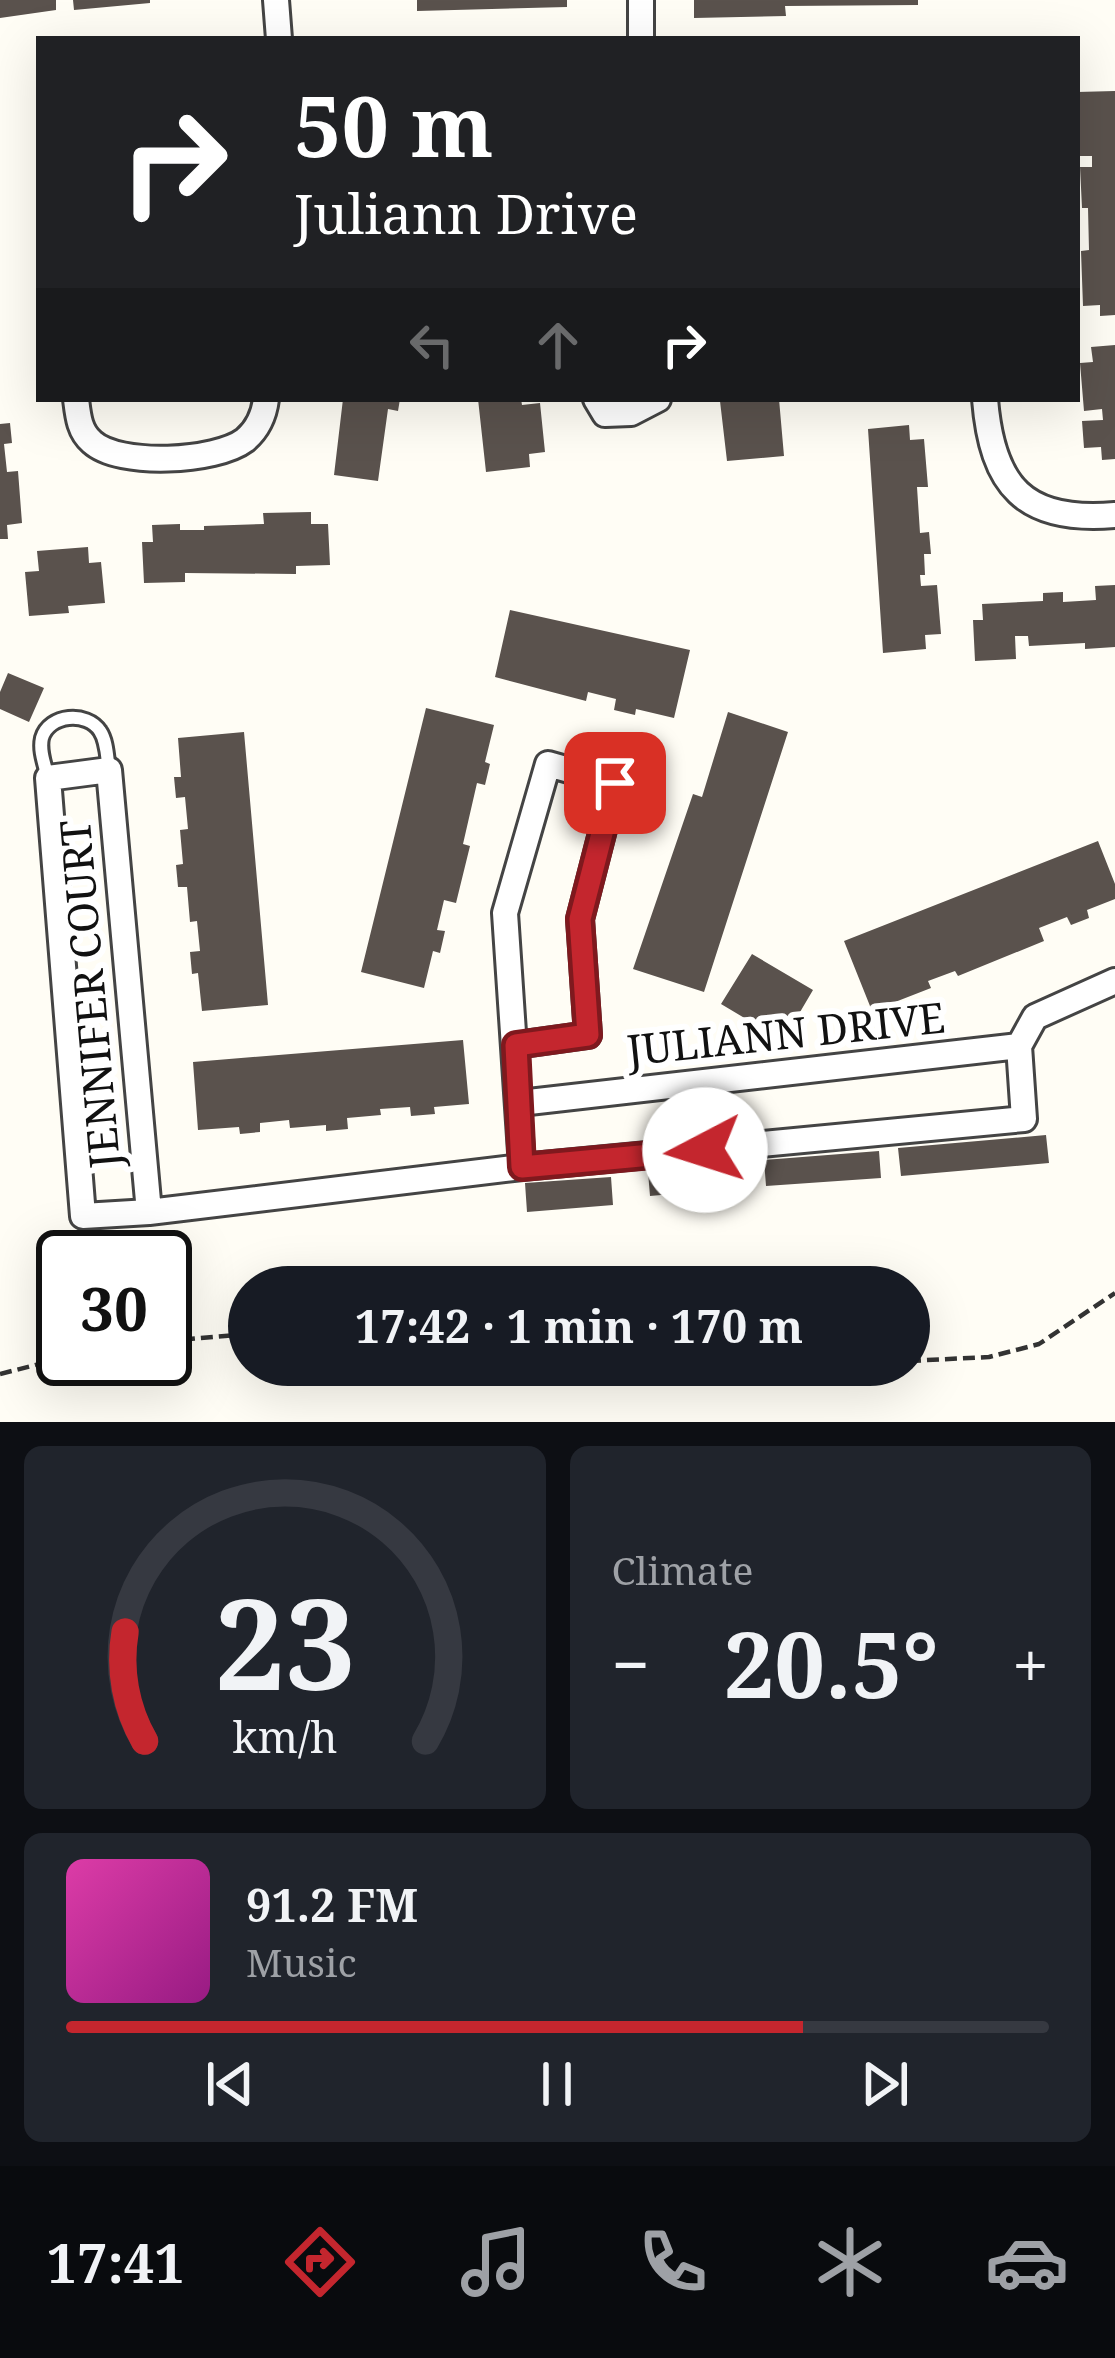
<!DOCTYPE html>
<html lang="en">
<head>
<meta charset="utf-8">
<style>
  :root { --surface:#171b24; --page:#20242c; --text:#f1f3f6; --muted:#9ea1a6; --line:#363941; --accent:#c4262e }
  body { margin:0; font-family:"Noto Serif",serif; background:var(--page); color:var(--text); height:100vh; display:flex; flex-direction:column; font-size:45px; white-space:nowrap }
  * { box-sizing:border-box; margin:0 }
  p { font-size:39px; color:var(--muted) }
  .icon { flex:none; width:66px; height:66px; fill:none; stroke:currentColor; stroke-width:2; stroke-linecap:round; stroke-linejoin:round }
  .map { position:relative; height:1422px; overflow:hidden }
  .panel { display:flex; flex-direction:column; gap:24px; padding:24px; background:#0d0f14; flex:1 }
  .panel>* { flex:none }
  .guide { position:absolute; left:36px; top:36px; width:1044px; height:366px; border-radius:0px; box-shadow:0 12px 48px #0002; background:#202124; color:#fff; overflow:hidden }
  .speed { position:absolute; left:36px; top:1230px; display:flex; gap:24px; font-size:60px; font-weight:700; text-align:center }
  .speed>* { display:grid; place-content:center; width:156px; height:156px; border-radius:50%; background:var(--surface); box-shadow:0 12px 48px #0002; line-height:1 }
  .speed .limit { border:6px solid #111; border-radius:18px; background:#fff; color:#111 }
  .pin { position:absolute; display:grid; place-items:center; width:102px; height:102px; color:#fff; margin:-51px; border-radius:24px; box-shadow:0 6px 18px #0006 }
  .me { position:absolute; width:132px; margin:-66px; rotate:265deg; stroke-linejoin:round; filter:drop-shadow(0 0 9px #0008) }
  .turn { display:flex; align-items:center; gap:42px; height:252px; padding:0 60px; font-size:54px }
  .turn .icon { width:156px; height:156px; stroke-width:2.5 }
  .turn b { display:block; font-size:84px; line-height:102px }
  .lanes { display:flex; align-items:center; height:114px; padding:0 60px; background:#0003; justify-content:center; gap:60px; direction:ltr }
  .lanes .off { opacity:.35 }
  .big { font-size:90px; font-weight:700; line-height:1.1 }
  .panel .widget { flex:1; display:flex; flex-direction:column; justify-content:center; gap:18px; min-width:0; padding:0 42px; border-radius:18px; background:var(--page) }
  .panel .dial { align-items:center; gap:0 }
  .dial svg { height:312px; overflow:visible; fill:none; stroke:var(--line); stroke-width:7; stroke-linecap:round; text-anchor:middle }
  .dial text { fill:var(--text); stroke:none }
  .song { display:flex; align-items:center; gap:36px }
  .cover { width:144px; height:144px; border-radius:18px; background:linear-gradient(135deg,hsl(320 70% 55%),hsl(310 70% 35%)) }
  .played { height:12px; border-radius:6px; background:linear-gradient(90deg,var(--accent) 75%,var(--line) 75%) }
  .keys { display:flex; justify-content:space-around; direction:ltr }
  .heat { display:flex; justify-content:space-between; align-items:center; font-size:66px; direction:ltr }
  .panel .tiles { flex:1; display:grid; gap:24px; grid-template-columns:1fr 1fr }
  .widget:last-child { grid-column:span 2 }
  .trip { position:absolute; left:228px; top:1266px; width:702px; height:120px; border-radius:60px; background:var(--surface); box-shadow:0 12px 48px #0002; font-weight:700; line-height:120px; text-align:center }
  .tab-bar { display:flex; height:192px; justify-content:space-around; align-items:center; background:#090b0e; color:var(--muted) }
  .tab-bar .icon { width:84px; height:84px }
  .tab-bar .active { color:var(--accent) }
  .tab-bar b { font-size:54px; color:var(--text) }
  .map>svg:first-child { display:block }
  .building { fill:#5a524d }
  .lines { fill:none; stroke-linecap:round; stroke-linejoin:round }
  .lane-casing { stroke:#444; stroke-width:18 }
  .street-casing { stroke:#444; stroke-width:30 }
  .path { stroke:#333; stroke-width:4.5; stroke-dasharray:12 6; stroke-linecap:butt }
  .lane { stroke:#fff; stroke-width:12 }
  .street { stroke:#fff; stroke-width:24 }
  .route-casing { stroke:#7f191e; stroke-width:30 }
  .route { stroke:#c4262e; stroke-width:21 }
  .labels { text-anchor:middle; stroke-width:12; stroke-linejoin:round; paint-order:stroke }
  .street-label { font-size:42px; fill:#111; stroke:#fff }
</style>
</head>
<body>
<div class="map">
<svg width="1115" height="1422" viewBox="0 0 1115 1422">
  <rect width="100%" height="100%" fill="#fffdf5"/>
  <!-- building -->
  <path class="building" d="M 0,0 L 56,0 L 56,10 L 0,18 Z
    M 73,0 L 150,0 L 150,3 L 74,10 Z
    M 417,0 L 567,0 L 567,7 L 417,11 Z
    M 694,0 L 918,0 L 918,5 L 785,6 L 786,16 L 694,18 Z
    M 1115,91 L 1115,315 L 1100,316 L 1100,305 L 1083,306 L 1081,251 L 1089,250 L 1088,208 L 1082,208 L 1080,167 L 1092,167 L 1092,156 L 1077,156 L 1077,92 Z
    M 1115,345 L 1115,459 L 1102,460 L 1101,447 L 1084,448 L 1082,421 L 1103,420 L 1102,409 L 1084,411 L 1080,363 L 1093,362 L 1091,347 Z
    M 343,399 L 400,399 L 398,411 L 388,409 L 378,481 L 334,475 Z
    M 478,399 L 521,399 L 522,405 L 540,403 L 545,452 L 529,454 L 530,467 L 486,472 Z
    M 779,399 L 784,456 L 727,461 L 720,401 Z
    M 10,423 L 12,443 L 4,444 L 7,472 L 18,471 L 22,523 L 7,525 L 8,539 L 0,539 L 0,424 Z
    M 909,425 L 910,440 L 924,439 L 928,487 L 917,487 L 920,533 L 929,532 L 931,554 L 924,554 L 925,575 L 920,575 L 921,586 L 937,585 L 941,634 L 925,635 L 926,649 L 883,653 L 868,429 Z
    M 311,512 L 311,524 L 328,524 L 330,565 L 296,566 L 296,574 L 185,573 L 185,582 L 144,583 L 142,542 L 153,542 L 152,525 L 180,524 L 180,530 L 204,530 L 204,526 L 264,524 L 263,513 Z
    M 88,547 L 89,563 L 101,562 L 105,603 L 68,606 L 69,613 L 29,616 L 25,572 L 39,571 L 37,551 Z
    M 1115,585 L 1115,647 L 1085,649 L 1085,643 L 1029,646 L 1028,636 L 1015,636 L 1016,659 L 975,661 L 973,620 L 983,620 L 982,604 L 1043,601 L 1043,593 L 1063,592 L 1063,602 L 1096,600 L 1095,586 Z
    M 510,610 L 690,650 L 674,718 L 636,709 L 635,715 L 614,710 L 616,699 L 588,692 L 586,701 L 495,677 Z
    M 8,673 L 44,688 L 29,722 L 0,709 L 0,692 Z
    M 426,708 L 494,725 L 485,762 L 490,764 L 485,785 L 477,783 L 463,844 L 470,846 L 456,903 L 444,900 L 437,930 L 445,931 L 440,953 L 433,951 L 424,988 L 361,972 Z
    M 728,712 L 788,732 L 704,992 L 633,969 L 693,794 L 702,797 Z
    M 244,732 L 268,1005 L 202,1011 L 198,973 L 192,974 L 190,952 L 200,951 L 197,921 L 190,922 L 187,887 L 178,887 L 176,865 L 183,864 L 180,830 L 188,829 L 185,797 L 176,798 L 174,777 L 181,777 L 178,738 Z
    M 1098,841 L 1115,884 L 1115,899 L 1087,910 L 1089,918 L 1071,925 L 1067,917 L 1039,928 L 1044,941 L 958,976 L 955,971 L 928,981 L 931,988 L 872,1011 L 844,941 Z
    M 752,954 L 813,990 L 783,1041 L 721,1004 Z
    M 463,1040 L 469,1104 L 434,1107 L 435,1114 L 411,1116 L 410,1107 L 380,1109 L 381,1115 L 347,1118 L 348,1129 L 326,1131 L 326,1125 L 290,1128 L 289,1120 L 260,1123 L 260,1132 L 240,1134 L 239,1127 L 198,1130 L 193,1062 Z
    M 1046,1135 L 1049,1163 L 901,1176 L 898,1148 Z
    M 879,1151 L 881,1178 L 766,1186 L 764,1160 Z
    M 735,1164 L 738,1188 L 650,1196 L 648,1172 Z
    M 611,1177 L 613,1205 L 527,1212 L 525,1183 Z"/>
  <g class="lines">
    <!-- lane casing -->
    <g class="lane-casing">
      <path id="lane" d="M 48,778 C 45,765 39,751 42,738 C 49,714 87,711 100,731 C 107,741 107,758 109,770"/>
    </g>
    <!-- street casing -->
    <g class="street-casing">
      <path id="street" d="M 276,0 L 279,39
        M 641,39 L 641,0
        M 76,399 C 78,415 79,431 92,442 C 119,467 216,462 245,440 C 258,429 264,415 266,399
        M 596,399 L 605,414 L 631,413 L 658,399
        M 985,399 C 992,486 1024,523 1115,515
        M 520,1103 L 1019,1046 L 1035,1017 L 1115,981
        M 522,1167 L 1024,1119 L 1019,1046
        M 149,1212 L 109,770 L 48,778 L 83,1216 L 149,1212 L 522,1167 L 505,913 L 548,764 L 615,783 L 580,919 L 588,1035 L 516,1045"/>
    </g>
    <!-- path -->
    <path class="path" d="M 165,1341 L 249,1334
      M 909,1361 L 989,1357 L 1039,1344 L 1115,1293
      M 0,1374 L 63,1358"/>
    <!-- lane -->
    <use href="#lane" class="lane"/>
    <!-- street -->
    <use href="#street" class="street"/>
  </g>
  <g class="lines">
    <!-- route casing -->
    <g class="route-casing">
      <path id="route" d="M 615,783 L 580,919 L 588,1035 L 516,1045 L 522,1167 L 705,1150"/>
    </g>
    <!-- route -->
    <use href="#route" class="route"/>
  </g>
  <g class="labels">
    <!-- street labels -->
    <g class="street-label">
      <text transform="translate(90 994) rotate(-95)" y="15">JENNIFER COURT</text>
      <text transform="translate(786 1034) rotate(-6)" y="15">JULIANN DRIVE</text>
    </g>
  </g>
</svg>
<div class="speed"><div class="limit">30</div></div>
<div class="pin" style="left:615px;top:783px;background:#d93025"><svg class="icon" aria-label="arrive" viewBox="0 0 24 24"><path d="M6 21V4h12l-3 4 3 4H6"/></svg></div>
<svg class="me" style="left:705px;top:1150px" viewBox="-20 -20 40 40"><circle r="19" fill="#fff"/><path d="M0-13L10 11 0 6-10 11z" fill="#c4262e"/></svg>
<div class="trip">17:42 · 1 min · 170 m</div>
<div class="guide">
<div class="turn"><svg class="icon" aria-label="right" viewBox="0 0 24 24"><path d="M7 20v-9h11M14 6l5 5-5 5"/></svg><div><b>50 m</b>Juliann Drive</div></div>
<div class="lanes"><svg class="icon off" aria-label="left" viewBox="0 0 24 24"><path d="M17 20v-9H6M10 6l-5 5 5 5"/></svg><svg class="icon off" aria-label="ahead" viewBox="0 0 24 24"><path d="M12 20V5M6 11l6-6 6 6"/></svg><svg class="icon" aria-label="right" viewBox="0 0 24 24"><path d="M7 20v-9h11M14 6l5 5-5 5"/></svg></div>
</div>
</div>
<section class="panel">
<div class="tiles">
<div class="widget dial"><svg viewBox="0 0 100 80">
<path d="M14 69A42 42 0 1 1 86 69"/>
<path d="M14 69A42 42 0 0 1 9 41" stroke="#c4262e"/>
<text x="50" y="56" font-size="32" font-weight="700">23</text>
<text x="50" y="72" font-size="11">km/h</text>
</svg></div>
<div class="widget"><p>Climate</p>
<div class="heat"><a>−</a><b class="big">20.5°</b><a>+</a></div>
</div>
<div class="widget">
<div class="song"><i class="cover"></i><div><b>91.2 FM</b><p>Music</p></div></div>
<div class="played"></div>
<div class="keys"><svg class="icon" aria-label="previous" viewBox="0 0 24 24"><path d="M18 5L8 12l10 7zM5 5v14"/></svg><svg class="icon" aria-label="pause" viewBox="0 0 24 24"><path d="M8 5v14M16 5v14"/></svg><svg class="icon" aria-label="next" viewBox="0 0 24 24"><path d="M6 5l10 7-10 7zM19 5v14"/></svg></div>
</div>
</div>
</section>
<nav class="tab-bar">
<b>17:41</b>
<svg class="icon active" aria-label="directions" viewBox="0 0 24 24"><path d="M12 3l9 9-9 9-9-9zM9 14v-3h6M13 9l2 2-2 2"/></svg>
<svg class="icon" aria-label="music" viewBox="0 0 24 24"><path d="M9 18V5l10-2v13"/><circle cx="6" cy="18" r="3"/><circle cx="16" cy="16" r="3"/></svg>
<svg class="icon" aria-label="phone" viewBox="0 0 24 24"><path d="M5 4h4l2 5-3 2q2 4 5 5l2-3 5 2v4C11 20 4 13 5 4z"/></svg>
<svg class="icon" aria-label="climate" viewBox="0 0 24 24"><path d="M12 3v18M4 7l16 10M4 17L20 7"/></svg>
<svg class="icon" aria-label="car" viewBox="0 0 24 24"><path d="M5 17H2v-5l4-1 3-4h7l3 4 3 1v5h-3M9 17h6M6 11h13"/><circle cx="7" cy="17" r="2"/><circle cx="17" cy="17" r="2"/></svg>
</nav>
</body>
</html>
